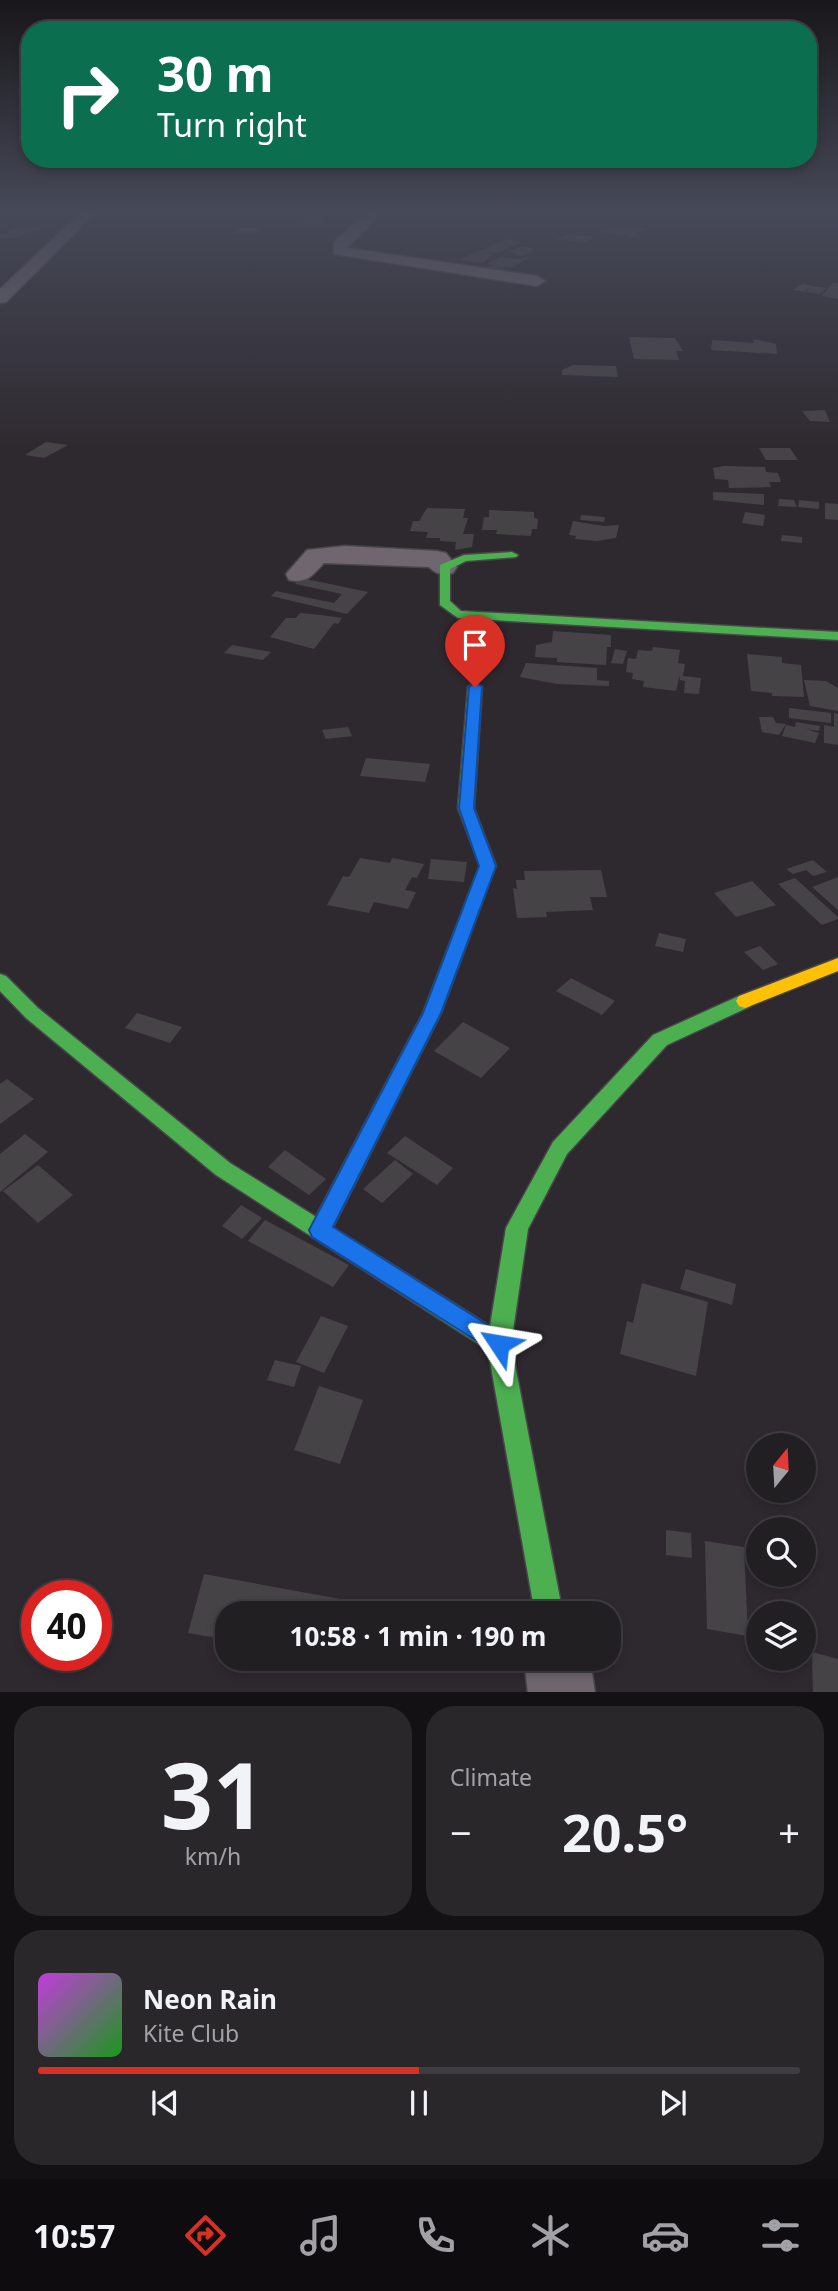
<!DOCTYPE html>
<html lang="en">
<head>
<meta charset="utf-8">
<style>
  :root { --surface:#221f23; --page:#2a272b; --text:#f1f3f6; --muted:#a2a2a6; --line:#3f3d41; --accent:#d93025 }
  body { margin:0; font-family:"Noto Sans",sans-serif; background:var(--page); color:var(--text); height:100vh; display:flex; flex-direction:column; font-size:26px; white-space:nowrap }
  * { box-sizing:border-box; margin:0 }
  p { font-size:23px; color:var(--muted) }
  .icon { flex:none; width:38px; height:38px; fill:none; stroke:currentColor; stroke-width:2; stroke-linecap:round; stroke-linejoin:round }
  .map { position:relative; height:1692px; overflow:hidden }
  .panel { display:flex; flex-direction:column; gap:14px; padding:14px; background:#131113; flex:1 }
  .panel>* { flex:none }
  .banner { position:absolute; left:21px; top:21px; width:796px; height:147px; border-radius:28px; box-shadow:0 4px 10px #0003,0 0 0 2px var(--line); background:#0b6e4f; color:#fff; overflow:hidden }
  .needle { width:46px; rotate:18deg }
  .tools { position:absolute; left:746px; top:1433px; display:grid; gap:14px }
  .tools a { display:grid; place-items:center; width:70px; height:70px; border-radius:50%; background:var(--surface); box-shadow:0 4px 10px #0003,0 0 0 2px var(--line); font-size:35px }
  .speed { position:absolute; left:21px; top:1580px; display:flex; gap:14px; font-size:35px; font-weight:700; text-align:center }
  .speed>* { display:grid; place-content:center; width:91px; height:91px; border-radius:50%; background:var(--surface); box-shadow:0 4px 10px #0003,0 0 0 2px var(--line); line-height:1 }
  .speed .limit { border:10px solid #d22; background:#fff; color:#111 }
  .pin { position:absolute; display:grid; place-items:center; width:60px; height:60px; color:#fff; margin:-72px -30px; border-radius:50% 50% 50% 0; rotate:-45deg; box-shadow:0 0 7px #0007 }
  .pin .icon { rotate:45deg }
  .me { position:absolute; width:77px; margin:-38px; rotate:303deg; stroke-linejoin:round; filter:drop-shadow(0 0 5px #0008) }
  .turn { display:flex; align-items:center; gap:24px; height:147px; padding:0 21px; font-size:32px }
  .turn .icon { width:91px; height:91px; stroke-width:2.5 }
  .turn b { display:block; font-size:49px; line-height:60px }
  .big { font-size:52px; font-weight:700; line-height:1.1 }
  .panel .tile { flex:1; display:flex; flex-direction:column; justify-content:center; gap:10px; min-width:0; padding:0 24px; border-radius:28px; background:var(--page) }
  .panel .dial { align-items:center; gap:0 }
  .dial b { font-size:91px; line-height:1 }
  .song { display:flex; align-items:center; gap:21px }
  .cover { width:84px; height:84px; border-radius:10px; background:linear-gradient(135deg,hsl(290 70% 55%),hsl(120 70% 35%)) }
  .played { height:7px; border-radius:4px; background:linear-gradient(90deg,var(--accent) 50%,var(--line) 50%) }
  .keys { display:flex; justify-content:space-around; direction:ltr }
  .heat { display:flex; justify-content:space-between; align-items:center; font-size:38px; direction:ltr }
  .panel .tiles { flex:1; display:grid; gap:14px; grid-template-columns:1fr 1fr }
  .tile:last-child { grid-column:span 2 }
  .trip { position:absolute; left:215px; top:1601px; width:406px; height:70px; border-radius:28px; background:var(--surface); box-shadow:0 4px 10px #0003,0 0 0 2px var(--line); font-weight:700; line-height:70px; text-align:center }
  .tabs { display:flex; height:112px; justify-content:space-around; align-items:center; background:#0e0c0e; color:var(--muted) }
  .tabs .icon { width:49px; height:49px }
  .tabs .current { color:var(--accent) }
  .tabs b { font-size:32px; color:var(--text) }
  .map>svg:first-child { display:block }
  .building { fill:#464347 }
  .lines { fill:none; stroke-linecap:round; stroke-linejoin:round }
  .street-casing { stroke:#49464a; stroke-width:3 }
  .fast-casing { stroke:#49464a; stroke-width:3 }
  .slow-casing { stroke:#49464a; stroke-width:3 }
  .street { fill:#6f6670; fill-rule:evenodd }
  .fast { fill:#4caf50; fill-rule:evenodd }
  .slow { fill:#ffc107; fill-rule:evenodd }
  .route { fill:#1a73e8; stroke:#114b97; stroke-width:2 }
</style>
</head>
<body>
<div class="map">
<svg width="838" height="1693" viewBox="0 0 838 1693">
  <rect width="100%" height="100%" fill="#2e292f"/>
  <!-- building -->
  <path class="building" d="M 233,213 L 258,214 L 260,216 L 258,219 L 231,219 Z
    M 310,216 L 321,217 L 322,221 L 326,221 L 322,224 L 297,223 Z
    M 625,225 L 647,229 L 633,234 L 639,235 L 636,237 L 627,237 L 629,233 L 621,236 L 599,232 Z
    M 20,226 L 41,228 L 14,238 L 0,239 L 0,233 L 14,235 L 5,233 Z
    M 239,228 L 256,228 L 262,230 L 256,234 L 232,234 Z
    M 569,234 L 592,237 L 594,238 L 583,243 L 556,239 Z
    M 505,239 L 522,242 L 500,252 L 486,253 L 493,254 L 482,263 L 459,260 Z
    M 520,247 L 526,247 L 535,249 L 521,256 L 507,251 Z
    M 500,257 L 516,259 L 528,258 L 513,267 L 481,269 L 495,265 L 488,264 Z
    M 833,282 L 838,283 L 838,299 L 822,296 Z
    M 802,284 L 813,286 L 827,288 L 819,294 L 806,292 L 811,287 L 804,292 L 793,290 Z
    M 629,337 L 675,338 L 683,351 L 676,351 L 679,360 L 634,359 Z
    M 754,339 L 776,344 L 777,354 L 711,350 L 712,340 L 754,343 Z
    M 573,365 L 616,366 L 618,377 L 562,375 L 562,370 Z
    M 825,410 L 830,422 L 810,421 L 802,411 Z
    M 46,442 L 68,445 L 44,458 L 25,455 Z
    M 759,448 L 790,448 L 798,460 L 766,460 Z
    M 724,466 L 765,467 L 766,472 L 778,473 L 781,482 L 769,482 L 771,487 L 729,488 L 728,480 L 715,479 L 713,468 Z
    M 713,492 L 764,494 L 764,505 L 713,500 Z
    M 779,499 L 794,500 L 797,507 L 778,506 Z
    M 799,500 L 819,502 L 819,509 L 798,507 Z
    M 825,503 L 838,504 L 838,520 L 825,519 Z
    M 427,508 L 465,509 L 463,518 L 468,518 L 460,543 L 463,534 L 474,534 L 472,547 L 455,550 L 456,542 L 440,541 L 440,538 L 426,538 L 428,532 L 410,531 L 413,521 L 419,521 Z
    M 489,510 L 534,512 L 534,518 L 538,519 L 537,529 L 532,529 L 531,536 L 496,534 L 497,530 L 482,530 L 484,517 L 489,517 Z
    M 745,512 L 765,515 L 763,526 L 742,523 Z
    M 581,515 L 605,517 L 604,522 L 580,520 Z
    M 573,521 L 604,526 L 619,525 L 616,538 L 597,541 L 575,539 L 576,536 L 569,535 Z
    M 782,535 L 802,537 L 802,543 L 781,541 Z
    M 301,578 L 368,592 L 347,614 L 271,596 L 276,591 L 334,603 L 342,594 L 295,584 Z
    M 300,613 L 321,615 L 342,618 L 338,624 L 334,623 L 314,649 L 270,637 L 286,618 L 296,618 Z
    M 553,631 L 611,635 L 611,647 L 607,647 L 606,665 L 557,662 L 557,658 L 535,657 L 536,645 L 552,642 Z
    M 232,645 L 271,652 L 263,660 L 224,653 Z
    M 653,647 L 680,650 L 678,663 L 685,664 L 683,676 L 701,678 L 699,694 L 684,693 L 685,681 L 680,680 L 680,675 L 676,691 L 643,687 L 644,681 L 632,679 L 633,673 L 626,672 L 628,658 L 636,659 L 638,650 L 652,651 Z
    M 615,649 L 627,651 L 623,664 L 611,663 Z
    M 747,654 L 782,657 L 782,663 L 801,665 L 804,697 L 772,696 L 772,693 L 751,691 Z
    M 526,663 L 597,668 L 597,680 L 609,681 L 609,686 L 557,684 L 520,677 Z
    M 804,680 L 826,681 L 838,688 L 838,711 L 810,706 Z
    M 789,708 L 831,713 L 831,723 L 789,718 Z
    M 834,713 L 838,714 L 838,745 L 824,743 L 824,725 L 834,727 Z
    M 759,717 L 773,717 L 776,723 L 786,724 L 779,735 L 762,732 Z
    M 796,722 L 820,726 L 819,731 L 806,729 L 819,733 L 815,743 L 782,736 L 786,725 L 795,727 Z
    M 348,727 L 352,736 L 326,739 L 322,730 Z
    M 366,758 L 430,764 L 425,782 L 360,776 Z
    M 360,858 L 390,863 L 392,858 L 424,864 L 417,878 L 412,877 L 405,890 L 416,892 L 408,909 L 374,902 L 369,913 L 327,905 L 343,876 L 349,877 Z
    M 431,859 L 467,862 L 464,882 L 428,879 Z
    M 813,860 L 827,872 L 813,876 L 806,870 L 793,874 L 786,869 Z
    M 601,870 L 607,897 L 590,897 L 593,910 L 546,912 L 547,917 L 517,918 L 513,888 L 517,889 L 516,880 L 525,880 L 524,871 Z
    M 838,877 L 838,910 L 812,887 Z
    M 795,878 L 838,917 L 838,919 L 822,925 L 778,884 Z
    M 752,881 L 776,905 L 736,917 L 714,893 Z
    M 659,933 L 686,939 L 683,952 L 655,946 Z
    M 760,946 L 778,964 L 763,970 L 744,952 Z
    M 571,978 L 615,1001 L 602,1015 L 556,991 Z
    M 137,1013 L 182,1027 L 170,1043 L 125,1028 Z
    M 463,1022 L 510,1048 L 481,1078 L 434,1051 Z
    M 7,1079 L 34,1099 L 0,1124 L 0,1084 Z
    M 25,1134 L 48,1152 L 0,1192 L 0,1154 Z
    M 405,1136 L 453,1168 L 437,1185 L 387,1153 Z
    M 285,1150 L 326,1179 L 309,1195 L 268,1167 Z
    M 395,1160 L 413,1174 L 382,1203 L 363,1189 Z
    M 38,1165 L 73,1195 L 38,1223 L 3,1191 Z
    M 241,1205 L 262,1218 L 242,1239 L 222,1226 Z
    M 265,1220 L 349,1265 L 333,1287 L 248,1241 Z
    M 686,1269 L 736,1284 L 732,1305 L 680,1289 Z
    M 642,1283 L 708,1302 L 696,1376 L 620,1354 L 627,1321 L 633,1323 Z
    M 321,1316 L 348,1326 L 324,1373 L 296,1362 Z
    M 275,1360 L 301,1366 L 294,1387 L 267,1380 Z
    M 319,1386 L 363,1400 L 340,1464 L 294,1450 Z
    M 666,1530 L 691,1533 L 692,1558 L 666,1555 Z
    M 705,1541 L 744,1547 L 748,1636 L 707,1629 Z
    M 204,1574 L 367,1604 L 365,1614 L 228,1614 L 228,1640 L 188,1633 Z
    M 812,1652 L 838,1659 L 838,1693 L 813,1693 Z"/>
  <g class="lines">
    <!-- street casing -->
    <g class="street-casing">
      <path id="street" d="M 80,213 L 95,213 L 6,302 L 0,303 L 0,289 Z
        M 366,213 L 382,213 L 347,248 L 537,276 L 545,281 L 537,286 L 334,254 L 334,242 Z
        M 345,546 L 437,551 L 446,553 L 457,567 L 453,573 C 443,575 437,575 429,567 L 324,563 C 313,575 307,584 289,580 L 286,574 L 307,550 Z
        M 524,1659 L 590,1659 L 595,1693 L 528,1693 Z"/>
    </g>
    <!-- fast casing -->
    <g class="fast-casing">
      <path id="fast" d="M 512,552 L 518,555 L 516,557 L 466,561 L 450,569 L 450,601 L 461,611 L 838,632 L 838,640 L 458,618 L 440,605 L 440,565 L 464,555 Z
        M 475,683 L 482,687 L 474,808 L 496,866 L 489,882 L 483,883 L 475,878 L 480,866 L 458,808 L 468,687 Z
        M 0,974 L 6,976 L 38,1008 L 230,1163 L 490,1326 L 506,1228 L 553,1142 L 653,1035 L 739,996 L 751,996 L 754,1001 L 751,1006 L 667,1045 L 567,1154 L 528,1229 L 511,1344 L 563,1614 L 535,1614 L 488,1350 L 216,1175 L 26,1018 L 0,991 Z"/>
    </g>
    <!-- slow casing -->
    <g class="slow-casing">
      <path id="slow" d="M 483,873 L 491,878 L 441,1013 L 328,1237 L 320,1239 L 312,1237 L 309,1230 L 423,1013 L 475,878 Z
        M 838,958 L 838,971 L 745,1008 L 739,1006 L 736,1001 L 739,996 Z"/>
    </g>
    <!-- street -->
    <use href="#street" class="street"/>
    <!-- fast -->
    <use href="#fast" class="fast"/>
    <!-- slow -->
    <use href="#slow" class="slow"/>
  </g>
  <!-- sky -->
  <linearGradient id="sky" x2="0" y2="1"><stop stop-color="#19171a"/><stop offset="0.47" stop-color="#464958"/><stop offset="1" stop-color="#464958" stop-opacity="0"/></linearGradient>
  <rect width="838" height="450" fill="url(#sky)"/>
  <!-- route -->
  <path class="route" d="M 475,682 L 482,687 L 474,808 L 496,866 L 441,1013 L 333,1227 L 507,1337 L 511,1344 L 507,1352 L 499,1355 L 312,1237 L 309,1230 L 423,1013 L 479,866 L 459,808 L 469,687 Z"/>
</svg>
<div class="tools">
<a><svg class="needle" viewBox="-14 -14 28 28"><path d="M0-13l5 13h-10z" fill="#e53935"/><path d="M0 13l5-13h-10z" fill="#a2a2a6"/></svg></a>
<a><svg class="icon" aria-label="search" viewBox="0 0 24 24"><circle cx="10" cy="10" r="6"/><path d="M15 15l6 6"/></svg></a>
<a><svg class="icon" aria-label="layers" viewBox="0 0 24 24"><path d="M12 4l9 5-9 5-9-5zM3 14l9 5 9-5"/></svg></a>
</div>
<div class="speed"><div class="limit">40</div></div>
<div class="pin" style="left:475px;top:687px;background:#d93025"><svg class="icon" aria-label="arrive" viewBox="0 0 24 24"><path d="M6 21V4h12l-3 4 3 4H6"/></svg></div>
<svg class="me" style="left:499px;top:1344px" viewBox="-20 -20 40 40"><path d="M0-17L14 15 0 8-14 15z" fill="#1a73e8" stroke="#fff" stroke-width="4"/></svg>
<div class="trip">10:58 · 1 min · 190 m</div>
<div class="banner">
<div class="turn"><svg class="icon" aria-label="right" viewBox="0 0 24 24"><path d="M7 20v-9h11M14 6l5 5-5 5"/></svg><div><b>30 m</b>Turn right</div></div>
</div>
</div>
<section class="panel">
<div class="tiles">
<div class="tile dial"><b>31</b><p>km/h</p></div>
<div class="tile"><p>Climate</p>
<div class="heat"><a>−</a><b class="big">20.5°</b><a>+</a></div>
</div>
<div class="tile">
<div class="song"><i class="cover"></i><div><b>Neon Rain</b><p>Kite Club</p></div></div>
<div class="played"></div>
<div class="keys"><svg class="icon" aria-label="previous" viewBox="0 0 24 24"><path d="M18 5L8 12l10 7zM5 5v14"/></svg><svg class="icon" aria-label="pause" viewBox="0 0 24 24"><path d="M8 5v14M16 5v14"/></svg><svg class="icon" aria-label="next" viewBox="0 0 24 24"><path d="M6 5l10 7-10 7zM19 5v14"/></svg></div>
</div>
</div>
</section>
<nav class="tabs">
<b>10:57</b>
<svg class="icon current" aria-label="directions" viewBox="0 0 24 24"><path d="M12 3l9 9-9 9-9-9zM9 14v-3h6M13 9l2 2-2 2"/></svg>
<svg class="icon" aria-label="music" viewBox="0 0 24 24"><path d="M9 18V5l10-2v13"/><circle cx="6" cy="18" r="3"/><circle cx="16" cy="16" r="3"/></svg>
<svg class="icon" aria-label="phone" viewBox="0 0 24 24"><path d="M5 4h4l2 5-3 2q2 4 5 5l2-3 5 2v4C11 20 4 13 5 4z"/></svg>
<svg class="icon" aria-label="climate" viewBox="0 0 24 24"><path d="M12 3v18M4 7l16 10M4 17L20 7"/></svg>
<svg class="icon" aria-label="car" viewBox="0 0 24 24"><path d="M5 17H2v-5l4-1 3-4h7l3 4 3 1v5h-3M9 17h6M6 11h13"/><circle cx="7" cy="17" r="2"/><circle cx="17" cy="17" r="2"/></svg>
<svg class="icon" aria-label="filters" viewBox="0 0 24 24"><path d="M4 7h16M4 17h16"/><circle cx="9" cy="7" r="2"/><circle cx="15" cy="17" r="2"/></svg>
</nav>
</body>
</html>
